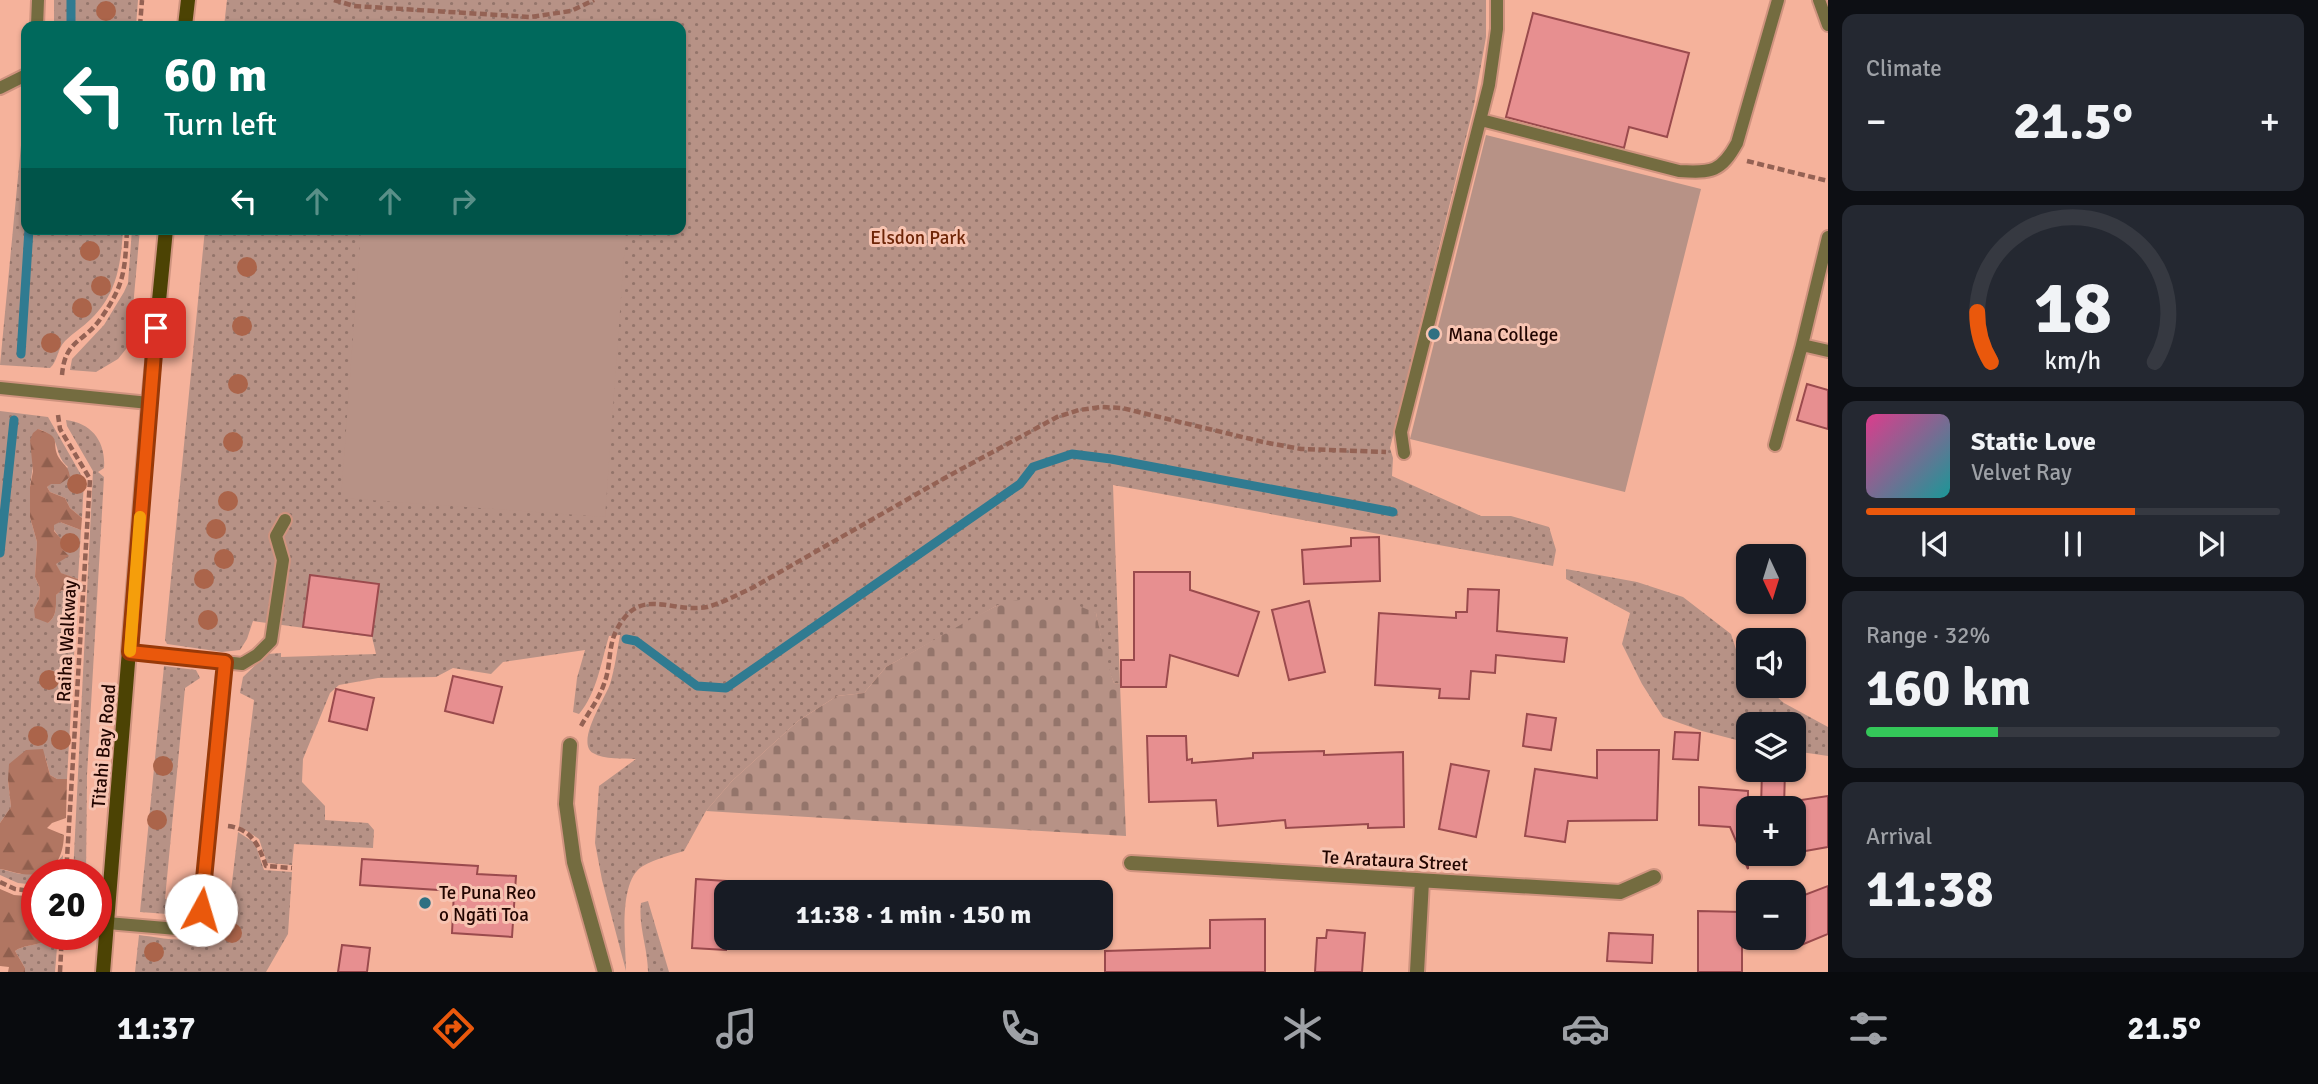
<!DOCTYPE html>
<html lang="en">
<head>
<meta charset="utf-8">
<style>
  :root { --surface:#171b24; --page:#242831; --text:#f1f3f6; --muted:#9ea1a6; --line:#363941; --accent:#ea580c }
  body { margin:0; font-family:Signika,sans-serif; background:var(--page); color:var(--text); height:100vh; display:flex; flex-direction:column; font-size:26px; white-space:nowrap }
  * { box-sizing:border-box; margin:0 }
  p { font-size:23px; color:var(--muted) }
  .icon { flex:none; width:38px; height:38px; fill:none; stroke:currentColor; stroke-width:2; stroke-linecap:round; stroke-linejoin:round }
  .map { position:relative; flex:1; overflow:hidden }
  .sheet { display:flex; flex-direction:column; gap:14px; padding:14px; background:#0d0f14; width:490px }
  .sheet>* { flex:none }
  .top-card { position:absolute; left:21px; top:21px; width:665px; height:214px; border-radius:14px; box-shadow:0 2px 5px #0004; background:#00695c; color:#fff; overflow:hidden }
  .needle { width:46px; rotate:176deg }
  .buttons { position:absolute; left:1736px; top:544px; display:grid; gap:14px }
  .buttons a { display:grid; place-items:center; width:70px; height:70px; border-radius:14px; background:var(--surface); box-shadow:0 2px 5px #0004; font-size:35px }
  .speed { position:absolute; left:21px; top:859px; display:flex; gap:14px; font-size:35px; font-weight:700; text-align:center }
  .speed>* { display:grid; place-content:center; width:91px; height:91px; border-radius:50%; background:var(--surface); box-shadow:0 2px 5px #0004; line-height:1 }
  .speed .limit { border:10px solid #d22; background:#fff; color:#111 }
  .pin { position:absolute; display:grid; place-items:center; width:60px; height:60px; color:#fff; margin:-30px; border-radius:14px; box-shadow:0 4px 10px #0006 }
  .me { position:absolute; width:77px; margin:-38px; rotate:6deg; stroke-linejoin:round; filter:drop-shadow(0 0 5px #0008) }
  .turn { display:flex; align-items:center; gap:24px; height:147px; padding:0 28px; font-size:32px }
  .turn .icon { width:91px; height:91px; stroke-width:2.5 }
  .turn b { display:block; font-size:49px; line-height:60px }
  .lanes { display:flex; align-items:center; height:66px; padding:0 28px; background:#0003; justify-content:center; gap:35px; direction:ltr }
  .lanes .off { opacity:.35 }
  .big { font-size:52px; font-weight:700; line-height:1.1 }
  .sheet .tile { flex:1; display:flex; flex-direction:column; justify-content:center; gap:10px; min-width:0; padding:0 24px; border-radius:14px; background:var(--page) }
  .sheet .dial { align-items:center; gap:0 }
  .dial svg { height:182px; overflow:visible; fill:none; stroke:var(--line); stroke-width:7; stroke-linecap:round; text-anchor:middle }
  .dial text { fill:var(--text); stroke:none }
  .song { display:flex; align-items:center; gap:21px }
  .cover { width:84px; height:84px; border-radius:10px; background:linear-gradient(135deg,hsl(330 70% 55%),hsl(180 70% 35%)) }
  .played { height:7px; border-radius:4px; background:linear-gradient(90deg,var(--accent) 65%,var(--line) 65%) }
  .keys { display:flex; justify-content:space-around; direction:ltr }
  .heat { display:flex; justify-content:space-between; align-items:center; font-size:38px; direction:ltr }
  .charge { height:10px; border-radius:5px; background:linear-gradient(90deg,#34c759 32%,var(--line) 0) }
  .trip { position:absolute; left:714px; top:880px; width:399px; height:70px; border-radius:14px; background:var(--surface); box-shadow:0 2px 5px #0004; font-weight:700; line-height:70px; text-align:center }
  .tab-bar { display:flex; height:112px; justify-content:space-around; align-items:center; background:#090b0e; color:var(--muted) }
  .tab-bar .icon { width:49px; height:49px }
  .tab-bar .active { color:var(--accent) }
  .tab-bar b { font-size:32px; color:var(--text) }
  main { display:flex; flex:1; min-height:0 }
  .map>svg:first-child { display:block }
  .grass { fill:url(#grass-dots) }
  .forest { fill:url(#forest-firs) }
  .cemetery { fill:url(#cemetery-stones) }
  .pitch { fill:#b79286 }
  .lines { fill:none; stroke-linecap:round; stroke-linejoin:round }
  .stream { stroke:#307b91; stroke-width:9 }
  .building { fill:#e78f90; stroke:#9a4a4d; stroke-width:2 }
  .lane-casing { stroke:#cf937f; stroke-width:16 }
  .street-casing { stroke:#cf937f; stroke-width:18 }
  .secondary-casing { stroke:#cf937f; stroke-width:18 }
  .path { stroke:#946254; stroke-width:4.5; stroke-dasharray:7 3.5; stroke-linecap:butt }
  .lane { stroke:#746c40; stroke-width:12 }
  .street { stroke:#746c40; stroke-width:14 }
  .secondary { stroke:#4c4304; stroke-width:14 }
  .tree { fill:#ab644a }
  .route-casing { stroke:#983908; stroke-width:18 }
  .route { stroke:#ea580c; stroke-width:12 }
  .slow { stroke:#f59e0b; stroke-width:12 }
  .poi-dot { fill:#2e7082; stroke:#f7c4b2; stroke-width:2.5 }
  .labels { text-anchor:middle; stroke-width:6; stroke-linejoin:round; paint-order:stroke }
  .park-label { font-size:19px; fill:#6e2507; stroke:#f7c4b2 }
  .poi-label { font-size:19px; fill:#220500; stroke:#f7c4b2; text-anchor:start }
  .street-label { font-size:19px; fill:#220500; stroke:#f7c4b2 }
</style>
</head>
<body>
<main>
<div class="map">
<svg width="1828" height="972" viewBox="0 0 1828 972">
  <defs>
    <pattern id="grass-dots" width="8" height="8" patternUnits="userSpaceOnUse" patternTransform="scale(1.75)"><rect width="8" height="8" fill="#b79286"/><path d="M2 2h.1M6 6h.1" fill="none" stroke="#94756b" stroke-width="1.8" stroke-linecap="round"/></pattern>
    <pattern id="forest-firs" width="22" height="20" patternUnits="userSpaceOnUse" patternTransform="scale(1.75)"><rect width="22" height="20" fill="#b17662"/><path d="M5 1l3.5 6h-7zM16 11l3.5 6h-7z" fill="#905f4e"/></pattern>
    <pattern id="cemetery-stones" width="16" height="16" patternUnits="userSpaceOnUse" patternTransform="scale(1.75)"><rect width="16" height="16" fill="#b79286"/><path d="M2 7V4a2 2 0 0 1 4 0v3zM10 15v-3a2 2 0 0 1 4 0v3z" fill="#94756b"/></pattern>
  </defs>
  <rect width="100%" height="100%" fill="#f5b29b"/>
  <!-- grass -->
  <path class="grass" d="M 54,0 L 138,0 L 136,26 L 54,26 Z
    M 227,0 L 1486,0 L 1486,37 L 1474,105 L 1390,448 L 1393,458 L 1392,476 L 1481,516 L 1511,516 L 1549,527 L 1556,550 L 1553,566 L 1113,485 L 1120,684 L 1114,683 L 1106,663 L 1096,613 L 998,605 L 886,667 L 864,693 L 837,696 L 798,721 L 732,781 L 706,811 L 684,851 C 671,855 655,859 643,866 C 617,881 626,945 626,971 L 602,880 L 595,843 L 599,786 L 636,759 C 624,758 604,760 593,753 C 575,742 606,697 610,684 C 615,668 617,651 620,635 L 609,636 C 601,662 597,693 579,714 L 573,712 L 577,678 L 585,650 L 503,662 L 491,674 L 453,668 L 436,677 L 378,678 L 339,685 L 330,693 L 303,759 L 302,782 L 325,806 L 325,820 L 368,823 L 374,830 L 373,848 L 294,844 L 292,865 L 267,863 L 259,839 L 239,826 L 254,700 L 240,693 L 243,677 L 267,654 L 281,653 L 281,657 L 376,654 L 372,637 L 253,621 L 247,639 L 240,650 L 222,652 L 167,644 L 165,640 L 205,229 L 681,229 L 681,26 L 224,26 Z
    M 26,93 L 26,229 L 123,229 C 121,264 117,294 91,319 C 83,327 73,333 65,341 C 57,349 58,361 50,368 L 0,365 Z
    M 132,229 L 140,229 L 130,341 L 126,349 L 118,359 L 96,372 L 70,370 L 72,359 L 104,325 L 124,292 L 128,283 Z
    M 0,411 L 48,417 L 84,480 L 82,518 L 70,508 L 65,498 L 50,492 L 47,487 L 68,467 C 51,452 64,437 38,429 L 30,487 L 30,517 L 37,542 L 35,577 L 40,588 L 39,599 L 34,609 L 48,623 C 57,616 56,606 56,595 L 62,590 L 71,593 L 78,585 L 67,779 L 57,779 L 50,775 L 45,756 L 8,780 L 11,807 L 0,823 Z
    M 66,420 C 92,423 106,442 104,468 L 98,472 L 104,477 L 87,775 L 86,875 L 73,875 L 93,471 L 67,426 Z
    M 60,522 L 81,530 L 78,579 L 60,573 L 56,564 L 63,542 L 54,530 L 54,524 Z
    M 1566,569 L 1637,582 L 1683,597 L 1731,634 L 1742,668 L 1748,673 L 1748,686 L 1764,686 L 1784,703 L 1828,727 L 1828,756 L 1794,751 L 1794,724 L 1748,724 L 1748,743 L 1702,731 L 1663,717 L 1642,684 L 1622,644 L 1630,613 L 1566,579 Z
    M 164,666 L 196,670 L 200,678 L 185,688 L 165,899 L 183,903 L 186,909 L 181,915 L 140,912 Z
    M 238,832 L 255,843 L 264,870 L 292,872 L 288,934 L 266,972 L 135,972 L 139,935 C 172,939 210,951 216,905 L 229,907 Z
    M 63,855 L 62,875 L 37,875 L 37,885 L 18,883 L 0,875 L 0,869 L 20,874 L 57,863 Z
    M 648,901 L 669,972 L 648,972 C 648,949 638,925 641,903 Z
    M 43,935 L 58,935 L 55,972 L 25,972 L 25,968 L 15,951 C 23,945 33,946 43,942 Z"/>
  <!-- forest -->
  <path class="forest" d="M 38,429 C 64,438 50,442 59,458 C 65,467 68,465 70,477 L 60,484 L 51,484 L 47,487 L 50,492 L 65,498 L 70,508 L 82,518 L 81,530 L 60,522 L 54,525 L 54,531 L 64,542 L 62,549 L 69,556 L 56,564 L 61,573 L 78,579 L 78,585 L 71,593 L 62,590 L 56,595 C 56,606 57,616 48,623 L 35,618 L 34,609 L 39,599 L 40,588 L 35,577 L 37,542 L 30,517 L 30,487 L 33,471 L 30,440 L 33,433 Z
    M 43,749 L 50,775 L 57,779 L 67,779 L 66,818 L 52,823 L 47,828 L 64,835 C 63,861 52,878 22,874 C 15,873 7,870 0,869 L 0,823 L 11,807 L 8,780 L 9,764 L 26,750 Z
    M 0,889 L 14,895 L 37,897 L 37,934 L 43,935 L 43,942 C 34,946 23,945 15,951 L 25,968 L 25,972 L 8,972 L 9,967 L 0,966 Z"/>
  <!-- cemetery -->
  <path class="cemetery" d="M 1016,600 L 1072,603 L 1096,613 L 1107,663 L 1114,683 L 1120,684 L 1126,836 L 706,811 L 732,781 L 798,721 L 837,696 L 864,693 L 886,667 L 971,619 L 998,605 Z"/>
  <!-- pitch -->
  <path class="pitch" d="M 1486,135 L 1701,189 L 1625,492 L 1410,439 Z
    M 361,229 L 626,229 L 605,517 L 341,498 Z"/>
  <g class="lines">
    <!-- stream -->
    <path class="stream" d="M 71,26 L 71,0
      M 21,354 L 29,229
      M 0,553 L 14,420
      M 626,639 L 636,641 L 697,686 L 726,688 L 1020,484 L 1033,467 L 1072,454 L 1111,459 L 1393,512"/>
  </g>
  <!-- building -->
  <path class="building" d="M 1533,13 L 1689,53 L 1667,137 L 1629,127 L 1624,148 L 1506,117 Z
    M 1807,384 L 1828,390 L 1828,429 L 1797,420 Z
    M 1379,537 L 1380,581 L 1304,584 L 1302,550 L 1351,546 L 1351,538 Z
    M 1134,572 L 1190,572 L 1190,590 L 1259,612 L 1238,676 L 1170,655 L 1166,687 L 1121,687 L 1121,660 L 1134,660 Z
    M 310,575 L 379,584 L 372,636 L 303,627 Z
    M 1468,589 L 1499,590 L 1497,631 L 1567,638 L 1564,662 L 1496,655 L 1495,673 L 1471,671 L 1469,699 L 1439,698 L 1440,689 L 1375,685 L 1379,613 L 1456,618 L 1456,612 L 1467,612 Z
    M 1309,601 L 1325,672 L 1289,680 L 1272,610 Z
    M 453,676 L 502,687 L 493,723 L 445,711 Z
    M 336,689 L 374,698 L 367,730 L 329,721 Z
    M 1527,714 L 1556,718 L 1551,750 L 1523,746 Z
    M 1675,732 L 1700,733 L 1698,760 L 1673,759 Z
    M 1147,736 L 1186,736 L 1187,760 L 1192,759 L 1192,763 L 1253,758 L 1253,753 L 1324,751 L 1324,755 L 1403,752 L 1404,827 L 1368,828 L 1368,824 L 1286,828 L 1285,820 L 1218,826 L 1216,800 L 1149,802 Z
    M 1597,750 L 1659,750 L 1657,820 L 1568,821 L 1565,842 L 1525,836 L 1535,769 L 1597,778 Z
    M 1451,764 L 1489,771 L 1476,837 L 1439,829 Z
    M 1762,770 L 1785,770 L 1784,808 L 1761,808 Z
    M 1699,787 L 1748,791 L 1748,869 L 1730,827 L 1699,825 Z
    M 1828,796 L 1828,847 L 1794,853 L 1794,801 Z
    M 362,859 L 478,866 L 477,874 L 516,876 L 512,937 L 452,933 L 454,891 L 360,885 Z
    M 696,879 L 726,881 L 726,950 L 692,948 Z
    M 1828,886 L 1828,934 L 1794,948 L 1794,899 Z
    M 1698,911 L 1742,912 L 1742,972 L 1698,972 Z
    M 1265,919 L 1265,972 L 1105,972 L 1105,951 L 1210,948 L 1210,920 Z
    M 1327,930 L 1365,933 L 1362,972 L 1315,972 L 1317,938 L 1326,938 Z
    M 1609,933 L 1653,935 L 1652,963 L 1607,961 Z
    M 342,945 L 370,948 L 367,972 L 338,972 Z"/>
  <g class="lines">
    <!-- lane casing -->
    <g class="lane-casing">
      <path id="lane" d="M 1819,0 L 1828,25
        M 37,26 L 38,0
        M 0,88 L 26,75
        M 1481,120 L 1679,171 C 1712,173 1721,172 1737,143 L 1778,0
        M 1828,237 L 1802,345 L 1828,351
        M 0,388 L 149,403
        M 1775,445 L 1802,345
        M 1404,453 L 1401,432 L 1489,85 L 1497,29 L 1497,0
        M 224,662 L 242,664 L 257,655 L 271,641 L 283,560 L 276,536 L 285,520
        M 107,923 L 177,929 L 192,923 L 201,910 L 224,662 L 129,652"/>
    </g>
    <!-- street casing -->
    <g class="street-casing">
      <path id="street" d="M 570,745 L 566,804 L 574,862 L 605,972
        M 1131,863 L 1620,892 L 1654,877
        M 1417,972 L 1422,881"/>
    </g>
    <!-- secondary casing -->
    <g class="secondary-casing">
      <path id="secondary" d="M 185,26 L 188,0
        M 103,972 L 149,403 L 166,229"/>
    </g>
    <!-- path -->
    <path class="path" d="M 334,0 L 354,6 L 530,17 L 571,11 L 594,0
      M 140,26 L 142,0
      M 1747,161 L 1828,181
      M 62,375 C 65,339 84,343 101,318 C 125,284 125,269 127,229
      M 58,415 L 60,429 L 90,479 L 66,875
      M 581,726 C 588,713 599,699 604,684 C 611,667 608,647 616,631 C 640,584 669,614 707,607 C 722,603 737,595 752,588 L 943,479 L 1057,417 L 1079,410 L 1101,407 L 1122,408 L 1263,442 L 1301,449 L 1386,452
      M 228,826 C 252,829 259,846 266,866 L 292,868
      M 0,882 L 15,889 L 37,892
      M 60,972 L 62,934"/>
    <!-- lane -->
    <use href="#lane" class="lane"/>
    <!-- street -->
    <use href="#street" class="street"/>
    <!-- secondary -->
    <use href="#secondary" class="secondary"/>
  </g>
  <!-- trees -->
  <g class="tree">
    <circle cx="106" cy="11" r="10"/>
    <circle cx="90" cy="251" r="10"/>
    <circle cx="247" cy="267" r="10"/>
    <circle cx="101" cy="286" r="10"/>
    <circle cx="82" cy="308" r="10"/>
    <circle cx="242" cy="326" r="10"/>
    <circle cx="51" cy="343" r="10"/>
    <circle cx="238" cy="384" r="10"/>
    <circle cx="233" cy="442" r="10"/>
    <circle cx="77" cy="484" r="10"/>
    <circle cx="228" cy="501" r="10"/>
    <circle cx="216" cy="529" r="10"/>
    <circle cx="70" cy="543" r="10"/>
    <circle cx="224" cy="559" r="10"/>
    <circle cx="204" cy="579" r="10"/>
    <circle cx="208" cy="620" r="10"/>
    <circle cx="49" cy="680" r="10"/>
    <circle cx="38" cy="736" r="10"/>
    <circle cx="61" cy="740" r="10"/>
    <circle cx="163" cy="766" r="10"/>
    <circle cx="157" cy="820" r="10"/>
    <circle cx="232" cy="933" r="10"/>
    <circle cx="154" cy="952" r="10"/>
  </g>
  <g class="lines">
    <!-- route casing -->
    <g class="route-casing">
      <path id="route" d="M 156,328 L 130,652 L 225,662 L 201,910"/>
    </g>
    <!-- route -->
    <use href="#route" class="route"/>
    <!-- slow -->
    <path class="slow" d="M 130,651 L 140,517"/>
  </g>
  <!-- markers -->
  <g class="poi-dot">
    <circle cx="1434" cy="334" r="7"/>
    <circle cx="425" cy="903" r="7"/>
  </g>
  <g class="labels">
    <!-- park labels -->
    <g class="park-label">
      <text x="918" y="244">Elsdon Park</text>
    </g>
    <!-- poi labels -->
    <g class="poi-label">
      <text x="1448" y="341">Mana College</text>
      <text x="439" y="899">Te Puna Reo<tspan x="439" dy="22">o Ngāti Toa</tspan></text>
    </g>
    <!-- street labels -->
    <g class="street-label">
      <text transform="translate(66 641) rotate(-87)" y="7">Raiha Walkway</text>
      <text transform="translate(103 746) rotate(-85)" y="7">Titahi Bay Road</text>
      <text transform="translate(1395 860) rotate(3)" y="7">Te Arataura Street</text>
    </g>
  </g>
</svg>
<div class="buttons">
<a><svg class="needle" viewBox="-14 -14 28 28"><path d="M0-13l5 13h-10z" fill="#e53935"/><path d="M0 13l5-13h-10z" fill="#9ea1a6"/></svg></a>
<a><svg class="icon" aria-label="sound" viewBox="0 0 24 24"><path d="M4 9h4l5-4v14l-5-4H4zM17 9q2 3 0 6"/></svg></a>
<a><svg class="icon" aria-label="layers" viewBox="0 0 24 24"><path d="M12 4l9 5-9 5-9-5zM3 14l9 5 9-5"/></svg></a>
<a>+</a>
<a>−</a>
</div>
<div class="speed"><div class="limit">20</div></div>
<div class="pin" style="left:156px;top:328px;background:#d93025"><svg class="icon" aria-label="arrive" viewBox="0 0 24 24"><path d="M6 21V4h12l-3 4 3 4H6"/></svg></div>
<svg class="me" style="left:201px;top:910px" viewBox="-20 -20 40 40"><circle r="19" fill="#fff"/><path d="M0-13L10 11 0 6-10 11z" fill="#ea580c"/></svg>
<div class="trip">11:38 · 1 min · 150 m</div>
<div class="top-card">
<div class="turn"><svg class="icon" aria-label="left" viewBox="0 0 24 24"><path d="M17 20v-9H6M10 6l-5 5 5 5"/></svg><div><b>60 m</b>Turn left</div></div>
<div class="lanes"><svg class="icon" aria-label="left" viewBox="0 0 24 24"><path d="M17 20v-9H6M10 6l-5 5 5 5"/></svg><svg class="icon off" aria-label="ahead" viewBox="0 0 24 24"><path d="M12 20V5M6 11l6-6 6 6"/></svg><svg class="icon off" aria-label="ahead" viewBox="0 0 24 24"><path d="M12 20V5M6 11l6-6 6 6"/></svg><svg class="icon off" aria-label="right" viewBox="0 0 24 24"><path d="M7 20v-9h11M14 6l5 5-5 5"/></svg></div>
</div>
</div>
<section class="sheet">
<div class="tile"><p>Climate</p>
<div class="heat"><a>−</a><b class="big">21.5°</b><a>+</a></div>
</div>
<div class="tile dial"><svg viewBox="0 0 100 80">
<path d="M14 69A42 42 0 1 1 86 69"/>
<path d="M14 69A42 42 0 0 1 8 47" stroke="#ea580c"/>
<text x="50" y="56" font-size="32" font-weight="700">18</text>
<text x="50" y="72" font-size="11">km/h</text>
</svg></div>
<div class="tile">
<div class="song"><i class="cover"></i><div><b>Static Love</b><p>Velvet Ray</p></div></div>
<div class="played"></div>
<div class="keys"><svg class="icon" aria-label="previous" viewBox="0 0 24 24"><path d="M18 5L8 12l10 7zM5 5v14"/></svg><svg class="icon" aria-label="pause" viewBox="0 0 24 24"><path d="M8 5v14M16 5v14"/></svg><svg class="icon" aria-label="next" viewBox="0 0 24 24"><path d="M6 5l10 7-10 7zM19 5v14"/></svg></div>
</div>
<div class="tile"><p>Range · 32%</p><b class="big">160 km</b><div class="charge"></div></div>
<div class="tile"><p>Arrival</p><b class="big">11:38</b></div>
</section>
</main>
<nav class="tab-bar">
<b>11:37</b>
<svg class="icon active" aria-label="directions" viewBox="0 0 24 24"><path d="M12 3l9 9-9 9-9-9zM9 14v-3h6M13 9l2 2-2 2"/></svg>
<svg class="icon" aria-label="music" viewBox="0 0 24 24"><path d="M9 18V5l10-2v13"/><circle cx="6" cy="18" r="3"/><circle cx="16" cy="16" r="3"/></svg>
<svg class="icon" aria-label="phone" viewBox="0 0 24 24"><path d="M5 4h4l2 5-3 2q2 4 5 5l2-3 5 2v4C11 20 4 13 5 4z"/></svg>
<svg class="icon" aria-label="climate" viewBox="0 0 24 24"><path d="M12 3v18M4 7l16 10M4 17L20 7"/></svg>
<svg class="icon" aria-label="car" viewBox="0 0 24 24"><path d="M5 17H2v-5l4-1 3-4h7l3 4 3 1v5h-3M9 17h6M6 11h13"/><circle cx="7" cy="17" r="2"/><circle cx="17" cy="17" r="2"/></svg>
<svg class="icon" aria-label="filters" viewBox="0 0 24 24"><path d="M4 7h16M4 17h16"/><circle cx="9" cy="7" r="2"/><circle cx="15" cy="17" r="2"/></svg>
<b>21.5°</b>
</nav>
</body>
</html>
